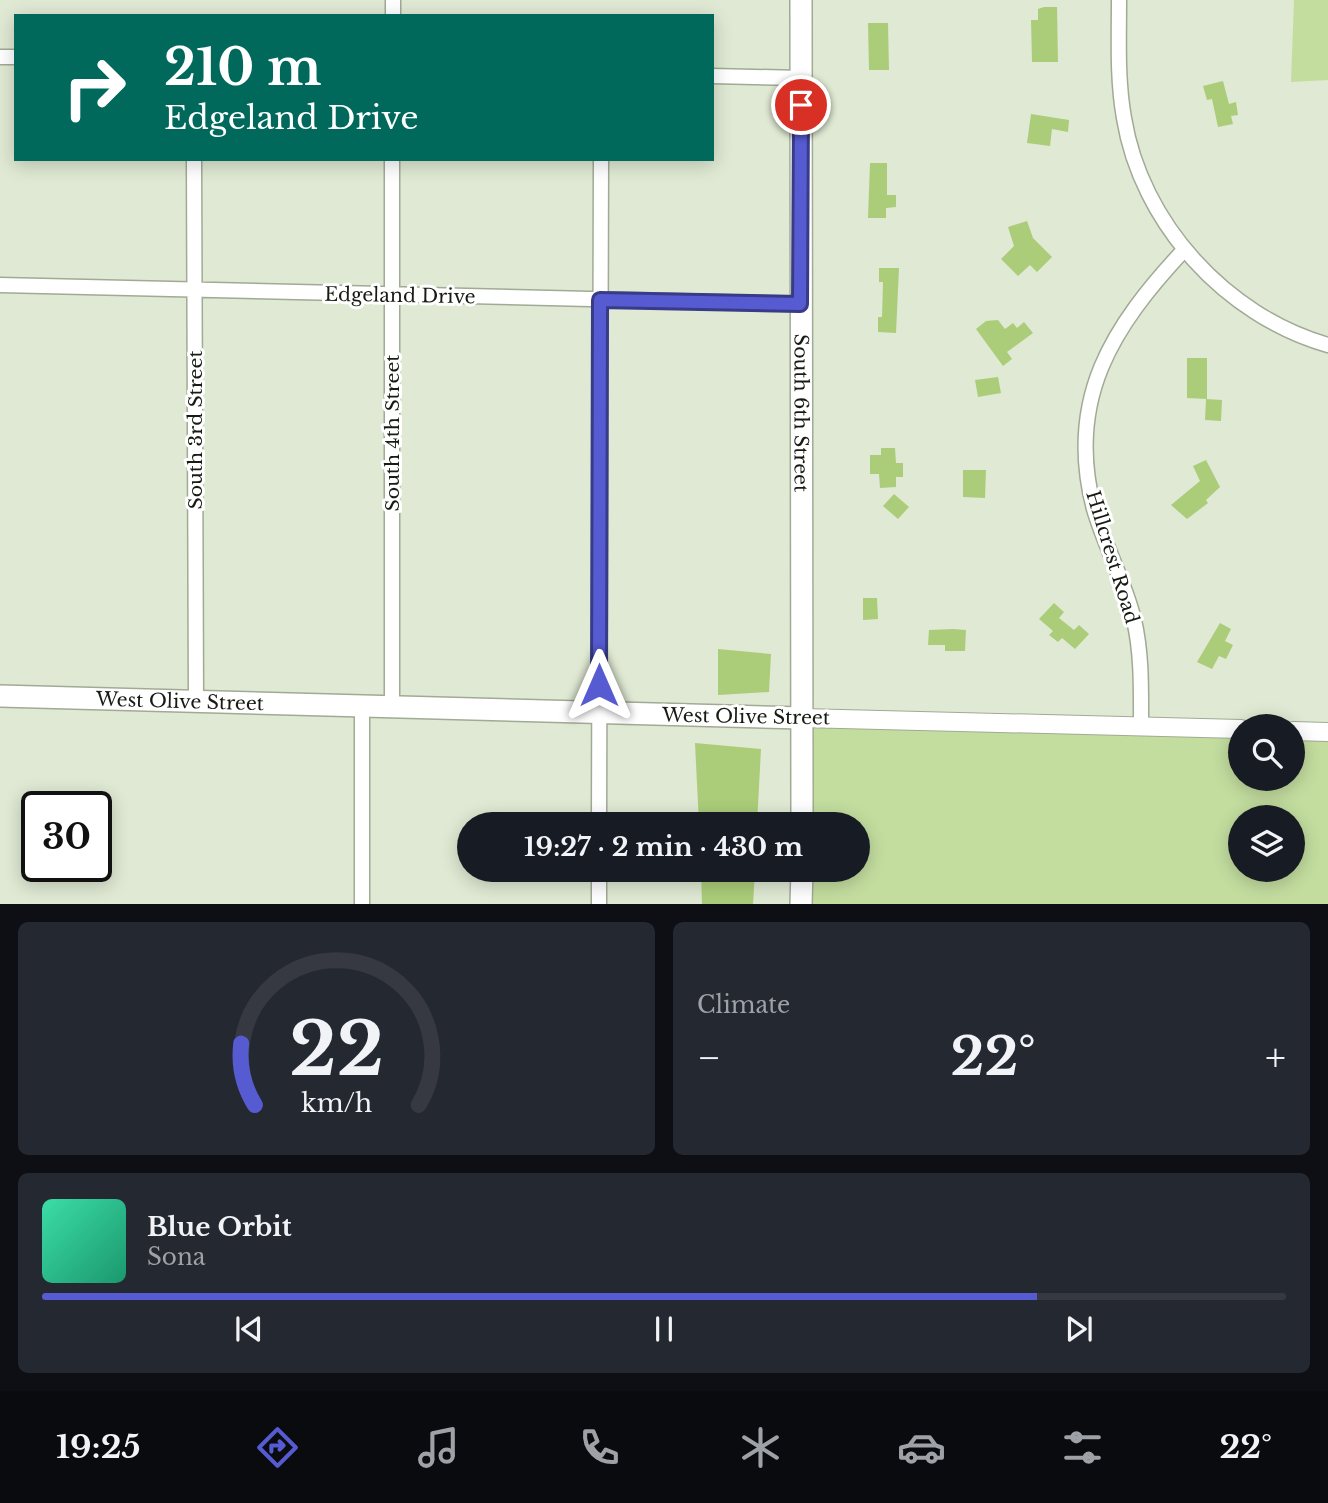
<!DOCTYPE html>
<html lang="en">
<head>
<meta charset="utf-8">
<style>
  :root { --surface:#171b24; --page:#242831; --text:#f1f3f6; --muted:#9ea1a6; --line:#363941; --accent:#565bd2 }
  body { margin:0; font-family:"Libre Baskerville",serif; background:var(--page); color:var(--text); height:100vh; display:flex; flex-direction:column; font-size:26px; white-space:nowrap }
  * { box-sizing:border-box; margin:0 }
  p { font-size:23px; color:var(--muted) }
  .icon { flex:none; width:38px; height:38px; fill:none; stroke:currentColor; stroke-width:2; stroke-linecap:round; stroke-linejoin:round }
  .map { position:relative; height:904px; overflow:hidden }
  .sheet { display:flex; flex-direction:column; gap:18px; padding:18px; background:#0d0f14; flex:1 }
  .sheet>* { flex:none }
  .banner { position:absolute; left:14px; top:14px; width:700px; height:147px; border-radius:0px; box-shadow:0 4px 18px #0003; background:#00695c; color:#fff; overflow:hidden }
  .buttons { position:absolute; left:1228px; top:714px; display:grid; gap:14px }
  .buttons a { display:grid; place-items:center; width:77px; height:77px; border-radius:50%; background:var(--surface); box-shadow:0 4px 18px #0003; font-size:35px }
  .speed { position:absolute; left:21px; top:791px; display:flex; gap:14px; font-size:35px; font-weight:700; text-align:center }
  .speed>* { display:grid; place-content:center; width:91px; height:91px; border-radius:50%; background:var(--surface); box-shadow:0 4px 18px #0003; line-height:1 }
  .speed .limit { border:4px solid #111; border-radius:10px; background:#fff; color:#111 }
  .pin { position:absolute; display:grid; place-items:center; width:60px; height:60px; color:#fff; margin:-30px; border:4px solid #fff; border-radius:50%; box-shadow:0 2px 7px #0007 }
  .me { position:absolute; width:77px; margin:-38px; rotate:0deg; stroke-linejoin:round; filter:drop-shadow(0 0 5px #0008) }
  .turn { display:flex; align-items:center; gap:24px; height:147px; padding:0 35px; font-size:32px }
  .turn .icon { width:91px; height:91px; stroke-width:2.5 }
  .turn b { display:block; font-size:49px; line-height:60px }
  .big { font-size:52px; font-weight:800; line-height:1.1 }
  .sheet .tile { flex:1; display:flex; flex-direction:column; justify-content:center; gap:10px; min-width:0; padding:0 24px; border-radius:10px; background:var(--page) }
  .sheet .dial { align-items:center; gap:0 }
  .dial svg { height:182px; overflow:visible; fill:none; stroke:var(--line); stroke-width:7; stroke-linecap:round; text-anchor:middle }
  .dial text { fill:var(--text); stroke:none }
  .song { display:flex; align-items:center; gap:21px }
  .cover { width:84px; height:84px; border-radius:10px; background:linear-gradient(135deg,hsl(160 70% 55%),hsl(160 70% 35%)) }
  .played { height:7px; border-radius:4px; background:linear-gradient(90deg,var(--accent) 80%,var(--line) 80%) }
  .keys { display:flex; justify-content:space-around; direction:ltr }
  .heat { display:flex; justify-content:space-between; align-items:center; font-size:38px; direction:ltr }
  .sheet .tiles { flex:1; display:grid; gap:18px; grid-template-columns:1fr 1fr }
  .tile:last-child { grid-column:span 2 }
  .trip { position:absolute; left:457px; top:812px; width:413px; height:70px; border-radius:35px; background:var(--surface); box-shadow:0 4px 18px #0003; font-weight:800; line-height:70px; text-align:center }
  .tabs { display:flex; height:112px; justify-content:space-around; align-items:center; background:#090b0e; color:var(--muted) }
  .tabs .icon { width:49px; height:49px }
  .tabs .active { color:var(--accent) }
  .tabs b { font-size:32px; color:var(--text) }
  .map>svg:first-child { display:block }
  .green { fill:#c3dd9f; fill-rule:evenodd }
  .building { fill:#abcd79 }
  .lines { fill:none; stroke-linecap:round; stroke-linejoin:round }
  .minor-casing { stroke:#a1aa95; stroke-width:17 }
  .tertiary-casing { stroke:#a1aa95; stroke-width:20 }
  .secondary-casing { stroke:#a1aa95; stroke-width:24 }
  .minor { stroke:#fff; stroke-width:14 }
  .tertiary { stroke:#fff; stroke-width:18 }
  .secondary { stroke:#fff; stroke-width:21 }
  .route-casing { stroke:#383b88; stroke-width:18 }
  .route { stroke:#565bd2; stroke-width:12 }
  .labels { text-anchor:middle; stroke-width:6; stroke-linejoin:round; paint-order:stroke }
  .street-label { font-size:19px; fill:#171b13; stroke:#fff }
</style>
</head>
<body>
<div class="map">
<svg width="1328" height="905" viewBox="0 0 1328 905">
  <rect width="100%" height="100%" fill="#dfe9d3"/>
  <!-- green -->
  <path class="green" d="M 1294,0 L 1328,0 L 1328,80 L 1291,82 Z
    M 802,718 L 1241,729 L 1241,779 L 1293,779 L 1293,731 L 1328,732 L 1328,904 L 806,904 L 805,870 L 858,870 L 858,824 L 804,824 ZM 1241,817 L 1293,817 L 1293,870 L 1241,870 Z"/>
  <!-- building -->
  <path class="building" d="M 1044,7 L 1057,7 L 1058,62 L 1032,62 L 1031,20 L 1038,20 L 1038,9 Z
    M 868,23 L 888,23 L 889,70 L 869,70 Z
    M 1223,81 L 1229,104 L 1236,102 L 1238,115 L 1231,116 L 1233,124 L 1218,127 L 1212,99 L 1207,100 L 1203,86 Z
    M 1031,114 L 1069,120 L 1068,132 L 1052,129 L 1050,146 L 1027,143 Z
    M 870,163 L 887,163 L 887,195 L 896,195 L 896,207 L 886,208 L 886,218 L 868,218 Z
    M 1027,221 L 1033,238 L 1052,257 L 1037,272 L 1030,265 L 1018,276 L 1001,259 L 1014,246 L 1008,227 Z
    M 879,268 L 899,268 L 896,333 L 878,332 L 878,317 L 882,317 L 883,282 L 879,282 Z
    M 998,320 L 1005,329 L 1013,323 L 1017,328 L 1024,322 L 1033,333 L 1007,352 L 1012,359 L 1003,366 L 976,329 L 986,321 Z
    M 1187,358 L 1207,358 L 1207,399 L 1187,398 Z
    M 998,377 L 1001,393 L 978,397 L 975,380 Z
    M 1206,399 L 1222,400 L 1221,421 L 1205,420 Z
    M 881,448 L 895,448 L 896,463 L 903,463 L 903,477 L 896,477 L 896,487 L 880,488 L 879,474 L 870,474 L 870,455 L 881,455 Z
    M 1206,460 L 1220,487 L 1206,500 L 1208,503 L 1187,519 L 1171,505 L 1200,481 L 1193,466 Z
    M 963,470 L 986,470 L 985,498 L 963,497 Z
    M 894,494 L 909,507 L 898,519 L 883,506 Z
    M 863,598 L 877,598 L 878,619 L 863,620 Z
    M 1054,603 L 1064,612 L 1059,618 L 1074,630 L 1079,625 L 1089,634 L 1075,649 L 1062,638 L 1058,642 L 1049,635 L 1053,631 L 1039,619 Z
    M 1220,623 L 1231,629 L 1225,641 L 1233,645 L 1226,659 L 1219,656 L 1212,669 L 1197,662 Z
    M 953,629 L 966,630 L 965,651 L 945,651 L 945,645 L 928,645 L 929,630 Z
    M 718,649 L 771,654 L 769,692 L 718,695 Z
    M 695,743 L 761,749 L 757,824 L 699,824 Z
    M 701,870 L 755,870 L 753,905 L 702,905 Z"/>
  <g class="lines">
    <!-- minor casing -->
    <g class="minor-casing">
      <path id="minor" d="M 1119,0 C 1119,39 1117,79 1124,118 C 1141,223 1226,316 1328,345
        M 393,16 L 393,0
        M 0,57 L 16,57
        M 712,76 L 801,78
        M 194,159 L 196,701
        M 0,285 L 800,304
        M 392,707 L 392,159
        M 1141,726 C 1141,691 1142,654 1134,620 C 1125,582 1105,547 1094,509 C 1065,399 1113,326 1184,250
        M 599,824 L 601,159
        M 362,905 L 362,706
        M 599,905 L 599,870"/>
    </g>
    <!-- tertiary casing -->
    <g class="tertiary-casing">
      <path id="tertiary" d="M 802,718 L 1241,729
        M 1293,731 L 1328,732"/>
    </g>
    <!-- secondary casing -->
    <g class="secondary-casing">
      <g id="secondary">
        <path id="s1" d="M 801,0 L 802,824"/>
        <path id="s2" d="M 0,696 L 802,718"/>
        <path d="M 801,905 L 802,870"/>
      </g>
    </g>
    <!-- minor -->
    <use href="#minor" class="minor"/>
    <!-- tertiary -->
    <use href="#tertiary" class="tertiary"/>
    <!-- secondary -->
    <use href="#secondary" class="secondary"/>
  </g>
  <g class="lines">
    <!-- route casing -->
    <g class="route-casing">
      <path id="route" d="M 599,685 L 600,300 L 800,304 L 801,105"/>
    </g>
    <!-- route -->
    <use href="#route" class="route"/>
  </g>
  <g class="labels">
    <!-- street labels -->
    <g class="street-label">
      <text transform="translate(400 295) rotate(1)" y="7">Edgeland Drive</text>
      <text dy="7" stroke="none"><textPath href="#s1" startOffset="413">South 6th Street</textPath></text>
      <text transform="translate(195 430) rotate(-90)" y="7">South 3rd Street</text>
      <text transform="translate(392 433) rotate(-90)" y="7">South 4th Street</text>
      <text transform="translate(1113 557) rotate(73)" y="7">Hillcrest Road</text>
      <text dy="7" stroke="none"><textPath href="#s2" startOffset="180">West Olive Street</textPath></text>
      <text transform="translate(746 716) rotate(1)" y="7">West Olive Street</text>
    </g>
  </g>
</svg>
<div class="buttons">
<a><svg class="icon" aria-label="search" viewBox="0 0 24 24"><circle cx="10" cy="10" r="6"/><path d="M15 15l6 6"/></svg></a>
<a><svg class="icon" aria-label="layers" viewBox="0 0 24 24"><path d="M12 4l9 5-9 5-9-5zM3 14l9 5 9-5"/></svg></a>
</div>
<div class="speed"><div class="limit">30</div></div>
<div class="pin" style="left:801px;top:105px;background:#d93025"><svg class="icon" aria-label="arrive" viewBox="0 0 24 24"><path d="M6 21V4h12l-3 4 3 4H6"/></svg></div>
<svg class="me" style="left:599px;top:685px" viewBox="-20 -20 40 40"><path d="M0-17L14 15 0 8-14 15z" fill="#565bd2" stroke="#fff" stroke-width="4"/></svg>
<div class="trip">19:27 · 2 min · 430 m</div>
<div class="banner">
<div class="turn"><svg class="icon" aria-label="right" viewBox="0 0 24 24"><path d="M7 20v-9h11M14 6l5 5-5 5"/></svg><div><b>210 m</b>Edgeland Drive</div></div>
</div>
</div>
<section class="sheet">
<div class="tiles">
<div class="tile dial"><svg viewBox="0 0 100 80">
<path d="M14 69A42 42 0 1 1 86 69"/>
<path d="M14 69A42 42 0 0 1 8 42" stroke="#565bd2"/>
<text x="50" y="56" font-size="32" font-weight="700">22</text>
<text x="50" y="72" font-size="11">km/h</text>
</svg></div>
<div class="tile"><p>Climate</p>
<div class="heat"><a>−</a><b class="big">22°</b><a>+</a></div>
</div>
<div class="tile">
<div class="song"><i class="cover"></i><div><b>Blue Orbit</b><p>Sona</p></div></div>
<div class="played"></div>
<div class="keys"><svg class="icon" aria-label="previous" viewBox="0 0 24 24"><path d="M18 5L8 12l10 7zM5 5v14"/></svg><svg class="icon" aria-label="pause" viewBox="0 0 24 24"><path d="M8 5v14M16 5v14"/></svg><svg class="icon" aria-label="next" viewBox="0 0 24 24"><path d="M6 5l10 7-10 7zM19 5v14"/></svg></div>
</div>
</div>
</section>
<nav class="tabs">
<b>19:25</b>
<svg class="icon active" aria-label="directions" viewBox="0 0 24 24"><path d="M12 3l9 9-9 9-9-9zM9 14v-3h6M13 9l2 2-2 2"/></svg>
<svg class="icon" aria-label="music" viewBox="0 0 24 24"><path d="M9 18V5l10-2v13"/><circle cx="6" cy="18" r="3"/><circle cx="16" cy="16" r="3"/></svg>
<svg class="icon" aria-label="phone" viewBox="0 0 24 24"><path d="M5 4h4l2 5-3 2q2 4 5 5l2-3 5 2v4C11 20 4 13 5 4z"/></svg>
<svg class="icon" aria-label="climate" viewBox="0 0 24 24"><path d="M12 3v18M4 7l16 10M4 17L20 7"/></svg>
<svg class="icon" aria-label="car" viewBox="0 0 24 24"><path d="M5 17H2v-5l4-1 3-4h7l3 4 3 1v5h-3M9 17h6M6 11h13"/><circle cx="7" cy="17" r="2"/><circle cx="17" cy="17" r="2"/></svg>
<svg class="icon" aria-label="filters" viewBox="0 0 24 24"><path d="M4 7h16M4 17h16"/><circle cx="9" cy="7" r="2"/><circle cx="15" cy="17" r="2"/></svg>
<b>22°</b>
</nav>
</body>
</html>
